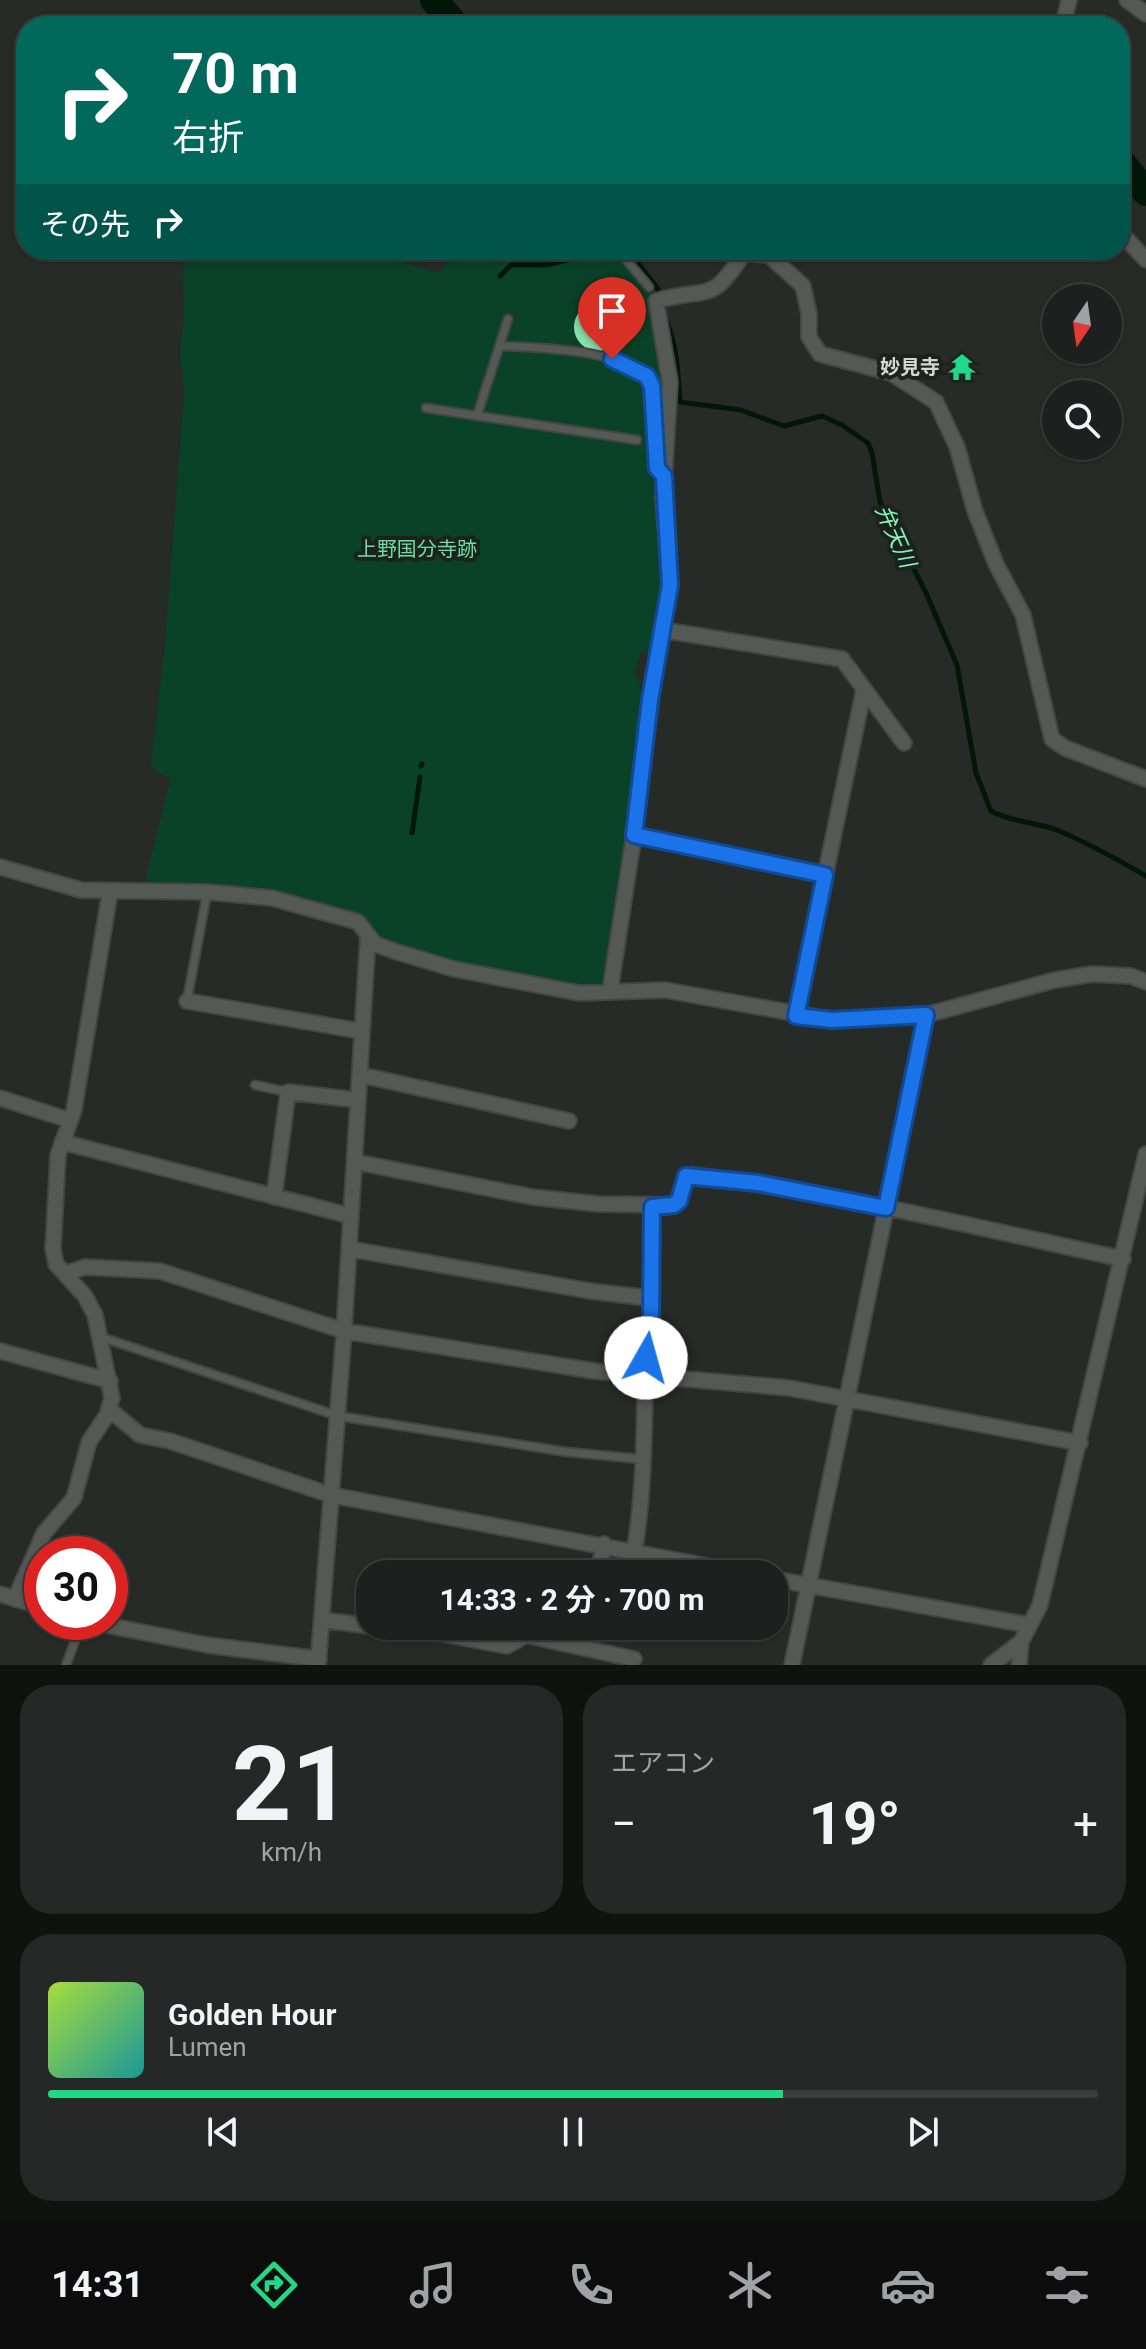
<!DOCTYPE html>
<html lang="ja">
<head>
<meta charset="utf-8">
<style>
  :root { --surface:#1d201e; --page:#252827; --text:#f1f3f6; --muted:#a0a3a4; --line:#3b3e3c; --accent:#21d887 }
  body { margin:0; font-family:Roboto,"Noto Sans JP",sans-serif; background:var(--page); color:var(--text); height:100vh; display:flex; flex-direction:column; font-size:30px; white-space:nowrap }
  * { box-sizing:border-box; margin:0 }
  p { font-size:26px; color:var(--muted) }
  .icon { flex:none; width:44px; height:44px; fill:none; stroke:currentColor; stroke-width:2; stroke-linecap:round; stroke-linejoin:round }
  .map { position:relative; height:1665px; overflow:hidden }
  .panel { display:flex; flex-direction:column; gap:20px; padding:20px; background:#101210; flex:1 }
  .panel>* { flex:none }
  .banner { position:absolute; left:16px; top:16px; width:1114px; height:244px; border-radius:32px; box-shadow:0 2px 6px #0004,0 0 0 2px var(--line); background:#00695c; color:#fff; overflow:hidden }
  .needle { width:52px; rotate:193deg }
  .fabs { position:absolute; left:1042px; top:284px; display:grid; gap:16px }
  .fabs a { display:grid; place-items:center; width:80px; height:80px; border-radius:50%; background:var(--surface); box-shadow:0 2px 6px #0004,0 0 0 2px var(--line); font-size:40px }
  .speed { position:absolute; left:24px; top:1536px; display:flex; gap:16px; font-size:40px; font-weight:700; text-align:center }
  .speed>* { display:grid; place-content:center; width:104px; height:104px; border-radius:50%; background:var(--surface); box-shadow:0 2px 6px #0004,0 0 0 2px var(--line); line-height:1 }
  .speed .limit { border:12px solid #d22; background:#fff; color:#111 }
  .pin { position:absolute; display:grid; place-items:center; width:68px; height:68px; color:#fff; margin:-82px -34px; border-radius:50% 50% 50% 0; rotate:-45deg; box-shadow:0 0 8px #0007 }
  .pin .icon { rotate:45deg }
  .me { position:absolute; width:88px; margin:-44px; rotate:7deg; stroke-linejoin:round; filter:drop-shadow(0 0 6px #0008) }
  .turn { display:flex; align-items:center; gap:28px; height:168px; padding:0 24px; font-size:36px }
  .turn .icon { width:104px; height:104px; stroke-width:2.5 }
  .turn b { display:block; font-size:56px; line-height:68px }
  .then { display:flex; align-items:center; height:76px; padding:0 24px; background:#0003; gap:16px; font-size:30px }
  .big { font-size:60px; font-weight:700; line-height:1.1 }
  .panel .tile { flex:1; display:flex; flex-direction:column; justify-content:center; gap:12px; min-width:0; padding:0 28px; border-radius:32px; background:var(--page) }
  .panel .dial { align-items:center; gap:0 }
  .dial b { font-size:104px; line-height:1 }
  .song { display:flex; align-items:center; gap:24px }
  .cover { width:96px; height:96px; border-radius:12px; background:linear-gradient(135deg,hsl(80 70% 55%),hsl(180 70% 35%)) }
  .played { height:8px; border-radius:4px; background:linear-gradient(90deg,var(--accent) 70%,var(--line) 70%) }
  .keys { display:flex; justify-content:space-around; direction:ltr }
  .heat { display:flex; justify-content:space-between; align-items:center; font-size:44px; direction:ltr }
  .panel .tiles { flex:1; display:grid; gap:20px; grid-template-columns:1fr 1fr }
  .tile:last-child { grid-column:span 2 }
  .trip { position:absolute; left:356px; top:1560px; width:432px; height:80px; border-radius:32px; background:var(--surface); box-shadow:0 2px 6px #0004,0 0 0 2px var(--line); font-weight:700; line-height:80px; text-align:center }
  .tab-bar { display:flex; height:128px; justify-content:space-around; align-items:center; background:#0c0d0c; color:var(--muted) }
  .tab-bar .icon { width:56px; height:56px }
  .tab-bar .on { color:var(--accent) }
  .tab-bar b { font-size:36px; color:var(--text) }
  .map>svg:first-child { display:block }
  .green { fill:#0a4227 }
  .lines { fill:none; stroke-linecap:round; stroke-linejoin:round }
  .stream { stroke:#001709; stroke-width:5 }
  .river { stroke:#001709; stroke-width:28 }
  .building { fill:#89e2ad }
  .service-casing { stroke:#434644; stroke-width:11 }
  .minor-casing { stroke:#434644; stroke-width:18 }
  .service { stroke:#555956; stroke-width:7 }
  .minor { stroke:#555956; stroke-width:14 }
  .route-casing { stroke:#114b97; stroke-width:20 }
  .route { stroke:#1a73e8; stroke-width:14 }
  .labels { text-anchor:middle; stroke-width:8; stroke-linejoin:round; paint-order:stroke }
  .poi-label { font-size:20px; font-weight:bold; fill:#d3d6d4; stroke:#1d221f; text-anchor:end }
  .park-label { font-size:20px; fill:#68e09e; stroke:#1d221f }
  .water-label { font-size:22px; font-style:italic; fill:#82f8b5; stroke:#1d221f }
</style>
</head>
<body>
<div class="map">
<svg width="1146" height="1665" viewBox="0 0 1146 1665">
  <rect width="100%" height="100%" fill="#272b28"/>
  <!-- green -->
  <path class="green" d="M 187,250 L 361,250 L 439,273 L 462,250 L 623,250 L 647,281 L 657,316 L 664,362 L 665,574 L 655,652 L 640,653 L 635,673 L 645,699 L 631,836 L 603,985 L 595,990 L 456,964 L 382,937 L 371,925 L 352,915 L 260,889 L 150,884 L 146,878 L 171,778 L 159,774 L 151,766 L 165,645 L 184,395 L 180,353 L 184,316 L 183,266 Z"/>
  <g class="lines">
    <!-- stream -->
    <path class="stream" d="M 628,250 L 658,289 L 660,298
      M 500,276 L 511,265 L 546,265 L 593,254 L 597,250
      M 664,315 C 677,343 678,371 680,402 L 741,410 L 784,426 L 822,416 L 842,425 L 868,443 L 872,453 L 880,502 L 926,593 L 957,665 L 976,773 L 991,811 C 1011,822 1035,822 1057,830 C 1088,843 1117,859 1146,876
      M 421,766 L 422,764
      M 412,833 L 420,777"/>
    <!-- river -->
    <path class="river" d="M 434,0 L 456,26
      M 1120,161 L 1146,192"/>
  </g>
  <!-- building -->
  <path class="building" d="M574 327a24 24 0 1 1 48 0a24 24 0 1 1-48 0Z"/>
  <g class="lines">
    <!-- service casing -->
    <g class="service-casing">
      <path id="service" d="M 618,250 L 649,287
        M 501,346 C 541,348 630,348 652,386 L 657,468 L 662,475
        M 426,408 L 637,440
        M 477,416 L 508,319
        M 187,1001 L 207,893
        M 255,1085 L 288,1092
        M 101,1337 L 338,1416 L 567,1452 L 641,1459
        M 66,1665 L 82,1622"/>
    </g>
    <!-- minor casing -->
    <g class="minor-casing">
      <path id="minor" d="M 1127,0 L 1146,14
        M 1063,26 L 1069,0
        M 1120,232 L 1146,260
        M 769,255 L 803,286 L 809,314 L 809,337 L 820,354 L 891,373 L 936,402 L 957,447 L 975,511 L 996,564 L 1023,615 L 1052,739 L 1065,748 L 1146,779
        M 663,630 L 842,659 L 904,743
        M 634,835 L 825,875
        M 0,867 L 81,890 L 207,892 L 272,898 L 358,922 L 375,944 L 394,951 L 454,969 L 579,993 L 665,990 L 832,1020 L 926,1015 L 1055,980 L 1092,974 L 1131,976 L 1146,982
        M 610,991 L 634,835 L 654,677 L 670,585 L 663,498 L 670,382 L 656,301 C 709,285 709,307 744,253 L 769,255 L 782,250
        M 187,1001 L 360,1031
        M 796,1016 L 864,689
        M 361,1075 L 569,1121
        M 0,1098 L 69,1120
        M 62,1142 L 351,1216
        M 356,1162 L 532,1197 L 599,1204 L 674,1205 C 682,1197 680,1186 686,1176 L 692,1175 C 837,1193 980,1228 1123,1259
        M 274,1197 L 288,1092 L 358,1100
        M 350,1249 L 590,1291 L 649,1298
        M 65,1274 L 85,1267 L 160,1271 L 344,1331 L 594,1371 L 789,1388 L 1080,1443
        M 0,1351 L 110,1381
        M 109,1409 L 140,1435 L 170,1441 L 331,1495 L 749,1574
        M 634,1553 C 646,1483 644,1411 646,1340 L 651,1324 L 652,1207
        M 598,1574 L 604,1544
        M 774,1579 L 1029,1625
        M 0,1594 L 42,1607
        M 15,1599 L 44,1533 L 74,1498 L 89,1442 L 107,1415 L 112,1398 L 95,1315 L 85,1296 L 56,1264 L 53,1249 L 58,1155 L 74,1110 L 110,892
        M 323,1620 L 370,1626
        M 91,1622 L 207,1645 L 319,1659
        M 374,1626 L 422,1630 L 507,1646 L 526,1635 L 634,1659
        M 584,1648 L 588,1626
        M 318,1665 L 344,1331 L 368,936
        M 792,1665 L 926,1015
        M 991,1665 L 1021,1642 L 1040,1605 L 1146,1154
        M 1019,1665 L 1021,1642"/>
    </g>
    <!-- service -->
    <use href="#service" class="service"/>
    <!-- minor -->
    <use href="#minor" class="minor"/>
  </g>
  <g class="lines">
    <!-- route casing -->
    <g class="route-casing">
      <path id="route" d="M 612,359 L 647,376 L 652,386 L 657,468 L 664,476 L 670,585 L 650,700 L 634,835 L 825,875 L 796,1016 L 832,1020 L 926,1015 L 886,1208 L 758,1183 L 686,1176 L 679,1201 L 674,1205 L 652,1207 L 651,1324 L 646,1358"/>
    </g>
    <!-- route -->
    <use href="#route" class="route"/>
  </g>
  <!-- icons -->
  <defs>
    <g id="temple-bare" transform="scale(2.16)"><path d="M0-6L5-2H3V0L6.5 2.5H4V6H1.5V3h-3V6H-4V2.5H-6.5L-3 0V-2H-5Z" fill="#21d887" stroke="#1d221f" stroke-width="2.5" paint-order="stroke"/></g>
  </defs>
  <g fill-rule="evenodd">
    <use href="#temple-bare" x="962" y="367"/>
  </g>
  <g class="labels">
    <!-- poi labels -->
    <g class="poi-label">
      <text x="940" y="374">妙見寺</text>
    </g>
    <!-- park labels -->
    <g class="park-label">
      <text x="417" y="556">上野国分寺跡</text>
    </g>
    <!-- water labels -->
    <g class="water-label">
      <text transform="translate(896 536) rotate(66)" y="8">弁天川</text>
    </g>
  </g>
</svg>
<div class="fabs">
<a><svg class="needle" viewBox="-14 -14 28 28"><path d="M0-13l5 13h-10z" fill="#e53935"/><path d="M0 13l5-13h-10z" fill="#a0a3a4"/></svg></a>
<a><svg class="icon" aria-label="search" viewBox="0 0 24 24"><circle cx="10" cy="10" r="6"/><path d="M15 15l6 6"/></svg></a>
</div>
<div class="speed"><div class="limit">30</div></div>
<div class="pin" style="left:612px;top:359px;background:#d93025"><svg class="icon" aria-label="arrive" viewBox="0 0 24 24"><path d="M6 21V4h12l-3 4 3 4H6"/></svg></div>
<svg class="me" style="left:646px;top:1358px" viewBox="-20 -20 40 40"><circle r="19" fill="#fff"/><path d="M0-13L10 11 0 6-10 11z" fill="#1a73e8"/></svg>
<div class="trip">14:33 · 2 分 · 700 m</div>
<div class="banner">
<div class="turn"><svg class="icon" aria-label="right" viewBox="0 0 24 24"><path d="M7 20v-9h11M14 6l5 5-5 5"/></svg><div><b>70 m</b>右折</div></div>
<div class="then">その先<svg class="icon" aria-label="right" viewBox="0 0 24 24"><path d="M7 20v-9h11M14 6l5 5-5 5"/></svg></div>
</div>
</div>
<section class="panel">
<div class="tiles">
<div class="tile dial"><b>21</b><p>km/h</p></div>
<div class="tile"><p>エアコン</p>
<div class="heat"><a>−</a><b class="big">19°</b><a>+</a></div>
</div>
<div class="tile">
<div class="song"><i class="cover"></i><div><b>Golden Hour</b><p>Lumen</p></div></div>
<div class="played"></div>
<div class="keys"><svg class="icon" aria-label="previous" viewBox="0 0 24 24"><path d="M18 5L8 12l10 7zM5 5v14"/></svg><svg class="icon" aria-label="pause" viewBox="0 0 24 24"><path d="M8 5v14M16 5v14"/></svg><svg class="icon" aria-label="next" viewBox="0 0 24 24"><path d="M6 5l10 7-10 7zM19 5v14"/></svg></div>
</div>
</div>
</section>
<nav class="tab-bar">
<b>14:31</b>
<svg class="icon on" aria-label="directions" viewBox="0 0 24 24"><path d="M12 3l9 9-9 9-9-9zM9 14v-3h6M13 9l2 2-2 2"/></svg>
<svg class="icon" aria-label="music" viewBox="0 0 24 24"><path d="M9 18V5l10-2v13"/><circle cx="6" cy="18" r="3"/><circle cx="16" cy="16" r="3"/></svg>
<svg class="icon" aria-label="phone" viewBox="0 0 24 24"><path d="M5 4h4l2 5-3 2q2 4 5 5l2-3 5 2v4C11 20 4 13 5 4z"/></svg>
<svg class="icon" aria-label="climate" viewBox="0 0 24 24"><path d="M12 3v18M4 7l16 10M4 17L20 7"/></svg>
<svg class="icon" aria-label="car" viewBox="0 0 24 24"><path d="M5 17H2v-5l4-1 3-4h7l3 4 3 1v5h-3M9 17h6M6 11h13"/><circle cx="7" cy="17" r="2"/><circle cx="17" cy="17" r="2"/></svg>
<svg class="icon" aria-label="filters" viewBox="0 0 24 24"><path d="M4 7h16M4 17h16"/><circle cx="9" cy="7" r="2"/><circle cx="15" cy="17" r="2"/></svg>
</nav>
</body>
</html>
